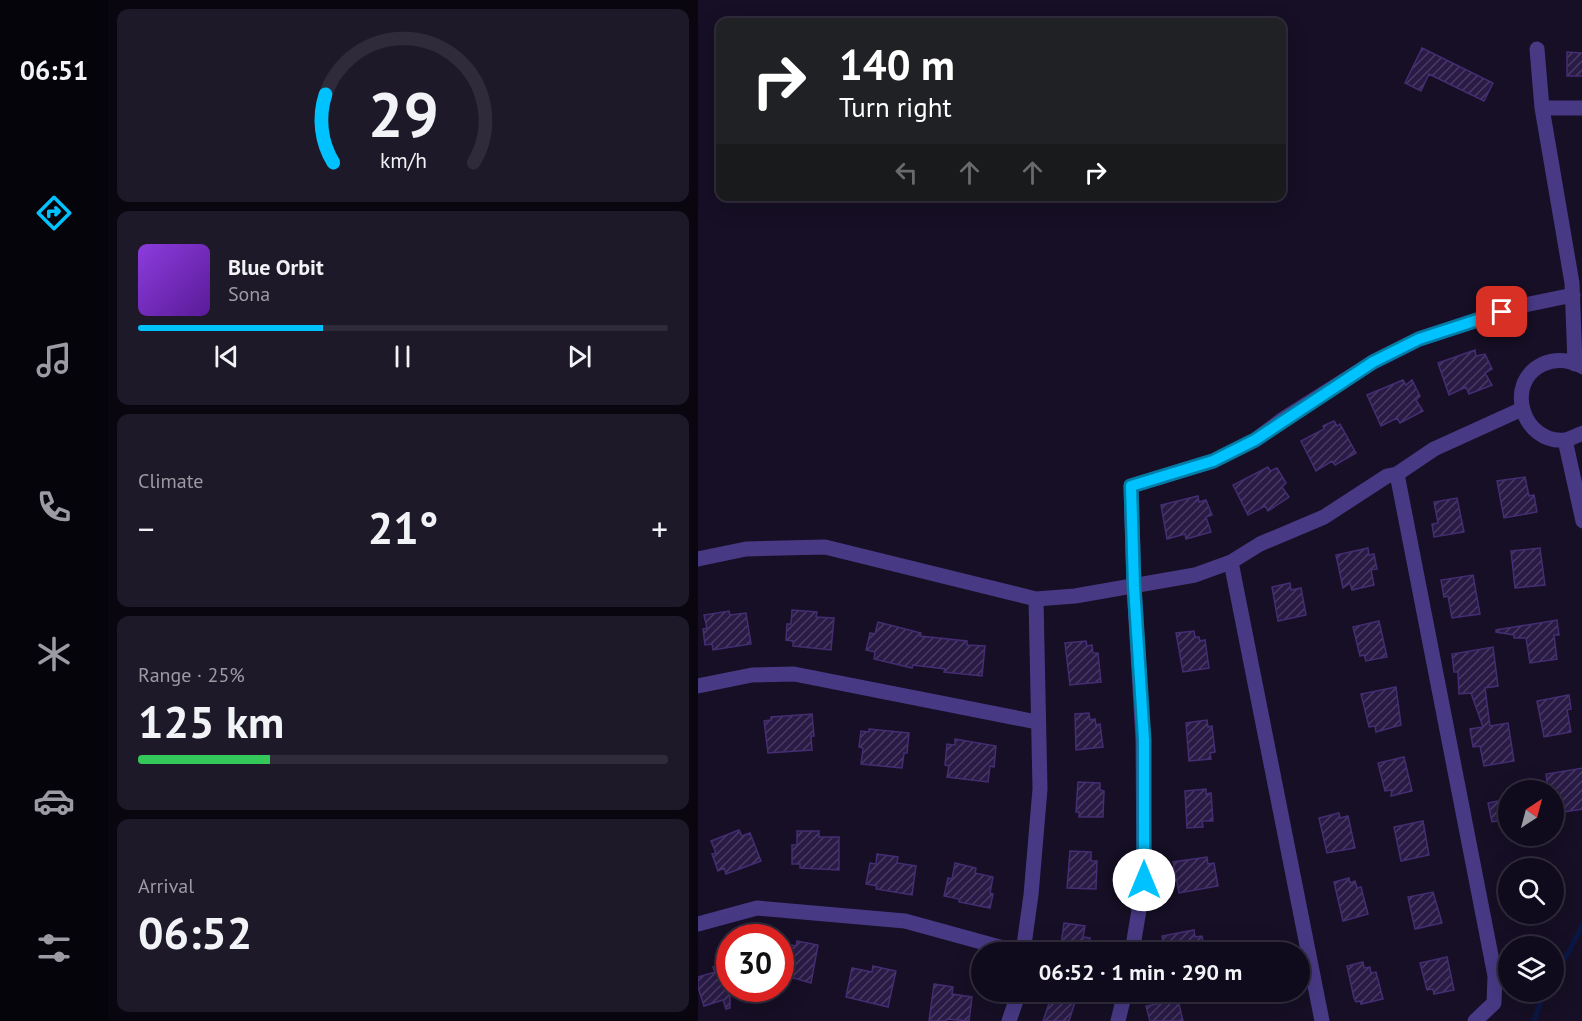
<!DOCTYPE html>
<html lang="en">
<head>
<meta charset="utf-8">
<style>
  :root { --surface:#100b1c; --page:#1e1929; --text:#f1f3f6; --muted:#9c9ba3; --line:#302b3b; --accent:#00c2fe }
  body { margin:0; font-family:"PT Sans",sans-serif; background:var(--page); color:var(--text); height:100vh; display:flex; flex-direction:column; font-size:22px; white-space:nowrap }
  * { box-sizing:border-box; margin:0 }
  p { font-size:20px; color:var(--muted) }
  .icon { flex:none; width:33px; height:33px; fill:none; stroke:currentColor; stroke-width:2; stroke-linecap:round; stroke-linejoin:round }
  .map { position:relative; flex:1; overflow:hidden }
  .sheet { display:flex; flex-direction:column; gap:9px; padding:9px; background:#09060f; width:590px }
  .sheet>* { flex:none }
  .hud { position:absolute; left:18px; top:18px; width:570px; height:183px; border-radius:12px; box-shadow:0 6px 24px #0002,0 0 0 2px var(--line); background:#202124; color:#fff; overflow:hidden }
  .needle { width:39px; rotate:36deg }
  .buttons { position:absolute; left:800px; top:780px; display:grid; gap:12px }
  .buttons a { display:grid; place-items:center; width:66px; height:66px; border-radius:50%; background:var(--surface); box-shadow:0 6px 24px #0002,0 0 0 2px var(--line); font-size:30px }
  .speed { position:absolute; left:18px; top:924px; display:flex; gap:12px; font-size:30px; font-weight:700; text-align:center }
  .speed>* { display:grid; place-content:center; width:78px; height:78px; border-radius:50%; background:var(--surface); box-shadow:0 6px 24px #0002,0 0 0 2px var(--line); line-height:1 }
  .speed .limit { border:9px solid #d22; background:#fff; color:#111 }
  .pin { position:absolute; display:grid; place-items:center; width:51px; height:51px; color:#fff; margin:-26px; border-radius:12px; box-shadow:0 3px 9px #0006 }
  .me { position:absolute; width:66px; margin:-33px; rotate:0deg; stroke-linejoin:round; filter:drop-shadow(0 0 4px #0008) }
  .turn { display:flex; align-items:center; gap:21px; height:126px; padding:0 24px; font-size:27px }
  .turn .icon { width:78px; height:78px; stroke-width:2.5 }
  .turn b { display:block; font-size:42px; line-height:51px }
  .lanes { display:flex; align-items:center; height:57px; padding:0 24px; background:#0003; justify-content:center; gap:30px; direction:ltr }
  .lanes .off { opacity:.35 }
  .big { font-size:45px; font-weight:700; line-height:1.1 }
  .sheet .tile { flex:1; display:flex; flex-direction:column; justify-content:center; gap:9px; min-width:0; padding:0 21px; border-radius:12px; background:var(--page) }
  .sheet .dial { align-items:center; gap:0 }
  .dial svg { height:156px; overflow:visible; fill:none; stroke:var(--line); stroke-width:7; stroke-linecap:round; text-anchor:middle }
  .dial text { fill:var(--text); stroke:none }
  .song { display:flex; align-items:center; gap:18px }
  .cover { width:72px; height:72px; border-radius:9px; background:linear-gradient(135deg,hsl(270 70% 55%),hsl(270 70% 35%)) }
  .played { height:6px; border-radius:3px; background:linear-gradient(90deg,var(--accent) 35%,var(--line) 35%) }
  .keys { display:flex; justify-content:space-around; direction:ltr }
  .heat { display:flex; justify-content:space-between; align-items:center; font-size:33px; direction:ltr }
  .charge { height:9px; border-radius:4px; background:linear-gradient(90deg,#34c759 25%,var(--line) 0) }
  .trip { position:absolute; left:273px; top:942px; width:339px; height:60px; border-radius:30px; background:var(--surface); box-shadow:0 6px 24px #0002,0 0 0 2px var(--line); font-weight:700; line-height:60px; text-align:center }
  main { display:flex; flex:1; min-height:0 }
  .tabs { display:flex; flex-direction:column; width:108px; justify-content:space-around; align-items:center; background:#06040b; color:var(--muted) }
  .tabs .icon { width:42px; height:42px }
  .tabs .active { color:var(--accent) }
  .tabs b { font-size:27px; color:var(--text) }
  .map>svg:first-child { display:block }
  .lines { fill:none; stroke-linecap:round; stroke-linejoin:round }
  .stream { stroke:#0a1743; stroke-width:5 }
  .building { fill:url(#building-hatch); stroke:#442d72; stroke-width:1.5 }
  .minor { stroke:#473984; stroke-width:15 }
  .route-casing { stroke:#007ea5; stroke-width:15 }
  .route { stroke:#00c2fe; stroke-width:10 }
</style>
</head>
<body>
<main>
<nav class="tabs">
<b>06:51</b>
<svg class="icon active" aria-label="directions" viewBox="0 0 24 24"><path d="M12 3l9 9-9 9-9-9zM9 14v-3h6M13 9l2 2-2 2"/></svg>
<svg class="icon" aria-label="music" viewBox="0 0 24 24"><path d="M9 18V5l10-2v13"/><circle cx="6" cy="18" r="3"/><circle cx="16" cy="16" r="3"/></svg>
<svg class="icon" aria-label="phone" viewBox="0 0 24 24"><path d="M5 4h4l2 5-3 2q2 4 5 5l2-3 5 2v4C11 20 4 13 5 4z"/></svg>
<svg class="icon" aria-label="climate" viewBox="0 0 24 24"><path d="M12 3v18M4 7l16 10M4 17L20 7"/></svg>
<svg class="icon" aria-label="car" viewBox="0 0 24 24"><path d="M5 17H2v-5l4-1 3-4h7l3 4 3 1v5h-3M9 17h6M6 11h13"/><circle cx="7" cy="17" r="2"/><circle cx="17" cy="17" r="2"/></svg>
<svg class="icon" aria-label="filters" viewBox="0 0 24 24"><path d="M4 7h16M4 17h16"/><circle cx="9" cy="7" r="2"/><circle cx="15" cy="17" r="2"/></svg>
</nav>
<section class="sheet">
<div class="tile dial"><svg viewBox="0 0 100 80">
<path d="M14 69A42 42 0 1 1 86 69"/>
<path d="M14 69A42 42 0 0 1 10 34" stroke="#00c2fe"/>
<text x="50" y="56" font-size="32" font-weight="700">29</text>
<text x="50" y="72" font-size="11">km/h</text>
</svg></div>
<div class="tile">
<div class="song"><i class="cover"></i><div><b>Blue Orbit</b><p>Sona</p></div></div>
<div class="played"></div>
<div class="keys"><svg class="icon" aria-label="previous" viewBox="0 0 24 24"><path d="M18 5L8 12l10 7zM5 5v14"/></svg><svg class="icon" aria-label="pause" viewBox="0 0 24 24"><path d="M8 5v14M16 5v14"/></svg><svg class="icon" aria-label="next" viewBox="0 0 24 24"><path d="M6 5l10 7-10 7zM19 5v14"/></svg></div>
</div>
<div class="tile"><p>Climate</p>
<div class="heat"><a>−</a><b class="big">21°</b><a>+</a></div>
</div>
<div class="tile"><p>Range · 25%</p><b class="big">125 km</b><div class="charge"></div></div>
<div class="tile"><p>Arrival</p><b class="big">06:52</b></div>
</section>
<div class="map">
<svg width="885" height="1021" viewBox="0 0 885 1021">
  <defs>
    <pattern id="building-hatch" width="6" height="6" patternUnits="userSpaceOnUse" patternTransform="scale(1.5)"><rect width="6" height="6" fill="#291b46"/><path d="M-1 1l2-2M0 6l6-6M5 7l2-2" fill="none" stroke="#483b62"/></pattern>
  </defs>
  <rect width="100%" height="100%" fill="#160f25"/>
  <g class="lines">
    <!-- stream -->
    <path class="stream" d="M 855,975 L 869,955 L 885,924
      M 836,1021 L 846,992"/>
  </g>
  <!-- building -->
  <path class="building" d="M 724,48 L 795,83 L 786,101 L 731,74 L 723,91 L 707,83 Z
    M 869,52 L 885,53 L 885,76 L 869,76 Z
    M 777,350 L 778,356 L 787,354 L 794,369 L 787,373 L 794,385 L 771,394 L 768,387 L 751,395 L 740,363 Z
    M 705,380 L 708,385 L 714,380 L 722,396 L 718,400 L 725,411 L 702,423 L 699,418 L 683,426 L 669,395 Z
    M 636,421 L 639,426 L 642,424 L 658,453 L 637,465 L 634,461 L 618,471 L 603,441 L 626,429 L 625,426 Z
    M 570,467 L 572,471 L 579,468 L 588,483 L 584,487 L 591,497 L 570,511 L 567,506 L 550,515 L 535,485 Z
    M 827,477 L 831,496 L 836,495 L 839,512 L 806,518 L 799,481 Z
    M 500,496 L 501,502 L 508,500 L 514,515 L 508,517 L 513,532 L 488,539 L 487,534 L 469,539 L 463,505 Z
    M 759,498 L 766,532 L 736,537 L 734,524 L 740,523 L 736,502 Z
    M 670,548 L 671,555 L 676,554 L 679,569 L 673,570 L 676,585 L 654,590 L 652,583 L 645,588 L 638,555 Z
    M 842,548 L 847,585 L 817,588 L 813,551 Z
    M 775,575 L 782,614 L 754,618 L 750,596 L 746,597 L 743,580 Z
    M 592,583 L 593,590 L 603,588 L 608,615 L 580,621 L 574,587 Z
    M 94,610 L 119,612 L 118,617 L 136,618 L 133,650 L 95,646 L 95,641 L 88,640 L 89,624 L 93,624 Z
    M 31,611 L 32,615 L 48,613 L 53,644 L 15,650 L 14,644 L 7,645 L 5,629 L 9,628 L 6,615 Z
    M 859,620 L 861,635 L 856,635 L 859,659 L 832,663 L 828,638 L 816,638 L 816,635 L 798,632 L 798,630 Z
    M 681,621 L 689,657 L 668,661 L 666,655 L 662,656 L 655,627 Z
    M 180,622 L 223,633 L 222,636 L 269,641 L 269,645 L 287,646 L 284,676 L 246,672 L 247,669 L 215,665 L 214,668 L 176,659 L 177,652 L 168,650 L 172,633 L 177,634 Z
    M 496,631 L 497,637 L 501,637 L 502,641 L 507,640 L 511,668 L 485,672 L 478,633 Z
    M 388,641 L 389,646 L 394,645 L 395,653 L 400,653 L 403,682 L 372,685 L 367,643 Z
    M 795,647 L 800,686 L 787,688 L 792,726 L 810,723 L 816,761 L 786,766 L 782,746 L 775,747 L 772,729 L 785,727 L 773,693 L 761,694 L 760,672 L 756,672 L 754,654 Z
    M 698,687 L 703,725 L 678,732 L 677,726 L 671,727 L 663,694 Z
    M 871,695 L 873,709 L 869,710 L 873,732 L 846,737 L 839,701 Z
    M 391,713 L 392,720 L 397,719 L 398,725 L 402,724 L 405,747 L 378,750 L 377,714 Z
    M 114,714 L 116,736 L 113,736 L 114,750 L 70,753 L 66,721 L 73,720 L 73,717 Z
    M 509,720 L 510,727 L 514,726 L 517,752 L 512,753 L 513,759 L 491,761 L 488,723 Z
    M 171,729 L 211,733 L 209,753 L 206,753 L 204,768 L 163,764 L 165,748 L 161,747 L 163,731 L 171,732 Z
    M 257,739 L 298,746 L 296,767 L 292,766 L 290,782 L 249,777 L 251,766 L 247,765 L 249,744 L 257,745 Z
    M 706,757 L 714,791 L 693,796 L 694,790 L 687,791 L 680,763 Z
    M 885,768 L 885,809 L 859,813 L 855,788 L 850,789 L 848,774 Z
    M 380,782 L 402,783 L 402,790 L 406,791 L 405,817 L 381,817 L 381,812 L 378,812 Z
    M 508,789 L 508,794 L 513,793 L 515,821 L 504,821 L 505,827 L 489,828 L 487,791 Z
    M 810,799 L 810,819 L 794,822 L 790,803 Z
    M 641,813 L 642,818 L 650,816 L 657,848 L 629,853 L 621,818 Z
    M 725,821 L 731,855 L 703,861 L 696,827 Z
    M 41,830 L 44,836 L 52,833 L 63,861 L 28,874 L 26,868 L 20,871 L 14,854 L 18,853 L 13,841 Z
    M 99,831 L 121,831 L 121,837 L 141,837 L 141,870 L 102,868 L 102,864 L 94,864 L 94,845 L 99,845 Z
    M 372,851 L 393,852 L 393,861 L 399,861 L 398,889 L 369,888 Z
    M 179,854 L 200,857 L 199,863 L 218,866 L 214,895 L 178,889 L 179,886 L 168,884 L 172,863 L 178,864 Z
    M 509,857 L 510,864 L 516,863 L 520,886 L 481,893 L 475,862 Z
    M 257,863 L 278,868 L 277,873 L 295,877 L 292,893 L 295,894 L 292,908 L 261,902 L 261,899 L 246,896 L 250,878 L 254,879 Z
    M 651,878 L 652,883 L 657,881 L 659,888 L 663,887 L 670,914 L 645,921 L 636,882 Z
    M 735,892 L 744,923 L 717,929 L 710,897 Z
    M 366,923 L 387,926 L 385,937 L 392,938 L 390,952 L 362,952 Z
    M 496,930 L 497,937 L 504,936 L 507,952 L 467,952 L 464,936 Z
    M 99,941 L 120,945 L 113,983 L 82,974 L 82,943 L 98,946 Z
    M 749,957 L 756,990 L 736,994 L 735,989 L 729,990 L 722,963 Z
    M 32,961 L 32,1008 L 28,1009 L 25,1000 L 6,1006 L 0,987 L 0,977 L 17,972 L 15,967 Z
    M 665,962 L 666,968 L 672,967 L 673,973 L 678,972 L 685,999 L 663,1004 L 662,1001 L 658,1002 L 656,998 L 649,966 Z
    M 175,966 L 198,971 L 190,1007 L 148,997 L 154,968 L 174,972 Z
    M 236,984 L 255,987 L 254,994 L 274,997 L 271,1021 L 249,1019 L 248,1021 L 231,1021 Z
    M 355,992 L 375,992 L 372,1001 L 377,1002 L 371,1021 L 345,1021 Z
    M 480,1000 L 485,1021 L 452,1021 L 448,1006 Z"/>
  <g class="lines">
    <!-- minor -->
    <path class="minor" d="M 839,49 L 844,108 L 874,283 L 877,364
      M 844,108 L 885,108
      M 885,367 C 872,360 859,358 845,364 C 805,383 825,444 867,440 C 873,439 879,435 885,433
      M 867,440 L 885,521
      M 699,474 L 797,976 L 796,1003 L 777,1021
      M 0,559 L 48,549 L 127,547 L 338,599 L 377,596 L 497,575 L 533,562 L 562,544 L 626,517 L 689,476 L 699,474 L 736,449 L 824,409
      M 533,562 L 624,1021
      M 0,686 L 54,675 L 96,674 L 339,722
      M 0,924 L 59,908 L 207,921 L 320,952
      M 325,952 L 333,895 L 342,789 L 338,599
      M 434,952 L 446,880 L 445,740 L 436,586 L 433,486 L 515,461 L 557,440 L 585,419 L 675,362 L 721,339 L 822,306 L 875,295
      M 311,1021 L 321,992
      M 420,1021 L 427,992"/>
  </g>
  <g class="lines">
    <!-- route casing -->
    <g class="route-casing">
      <path id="route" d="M 446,880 L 446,740 L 436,586 L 433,486 L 515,461 L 557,440 L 675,362 L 721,339 L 804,312"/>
    </g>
    <!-- route -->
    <use href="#route" class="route"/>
  </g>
</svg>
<div class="buttons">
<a><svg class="needle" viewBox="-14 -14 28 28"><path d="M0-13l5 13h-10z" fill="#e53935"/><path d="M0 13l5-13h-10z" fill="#9c9ba3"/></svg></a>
<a><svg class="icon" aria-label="search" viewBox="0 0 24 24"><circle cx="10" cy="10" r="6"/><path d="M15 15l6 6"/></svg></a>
<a><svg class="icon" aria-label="layers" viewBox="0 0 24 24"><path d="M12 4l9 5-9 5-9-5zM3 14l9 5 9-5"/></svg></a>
</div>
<div class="speed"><div class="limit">30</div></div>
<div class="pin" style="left:804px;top:312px;background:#d93025"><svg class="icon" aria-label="arrive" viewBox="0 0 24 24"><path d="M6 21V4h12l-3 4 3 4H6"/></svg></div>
<svg class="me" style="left:446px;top:880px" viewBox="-20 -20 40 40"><circle r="19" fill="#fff"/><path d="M0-13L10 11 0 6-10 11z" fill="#00c2fe"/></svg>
<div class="trip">06:52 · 1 min · 290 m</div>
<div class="hud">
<div class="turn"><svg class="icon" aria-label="right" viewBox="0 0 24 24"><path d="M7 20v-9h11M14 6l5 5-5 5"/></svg><div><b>140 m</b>Turn right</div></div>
<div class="lanes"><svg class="icon off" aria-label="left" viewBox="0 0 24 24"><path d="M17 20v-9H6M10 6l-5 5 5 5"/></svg><svg class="icon off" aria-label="ahead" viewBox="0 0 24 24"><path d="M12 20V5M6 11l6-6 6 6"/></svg><svg class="icon off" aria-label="ahead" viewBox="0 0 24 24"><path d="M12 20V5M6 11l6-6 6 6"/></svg><svg class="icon" aria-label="right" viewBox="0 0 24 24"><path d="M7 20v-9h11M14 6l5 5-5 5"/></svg></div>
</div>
</div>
</main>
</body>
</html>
